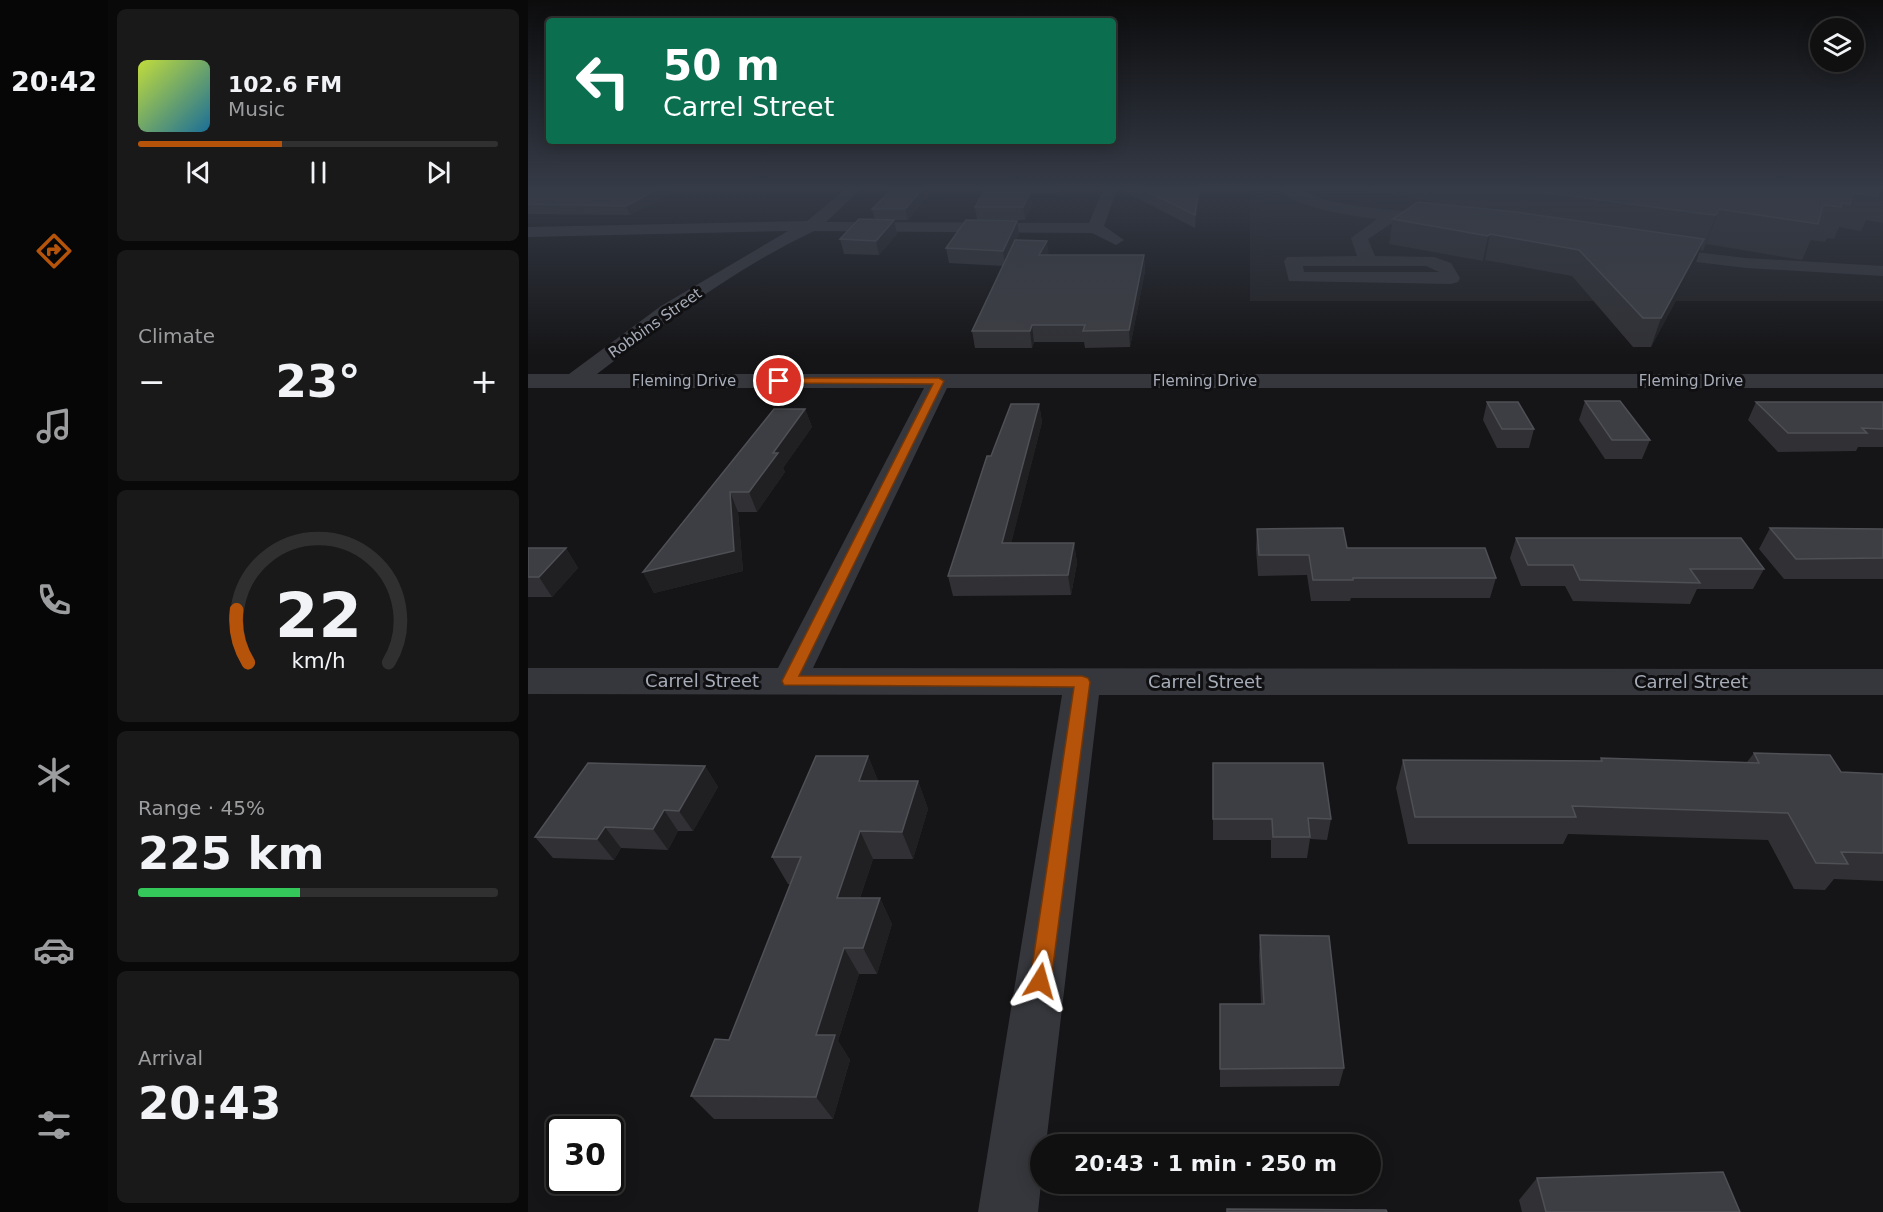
<!DOCTYPE html>
<html lang="en">
<head>
<meta charset="utf-8">
<style>
  :root { --surface:#101011; --page:#19191a; --text:#f1f3f6; --muted:#9c9d9f; --line:#303031; --accent:#b45309 }
  body { margin:0; font-family:"DejaVu Sans",sans-serif; background:var(--page); color:var(--text); height:100vh; display:flex; flex-direction:column; font-size:22px; white-space:nowrap }
  * { box-sizing:border-box; margin:0 }
  p { font-size:20px; color:var(--muted) }
  .icon { flex:none; width:33px; height:33px; fill:none; stroke:currentColor; stroke-width:2; stroke-linecap:round; stroke-linejoin:round }
  .map { position:relative; flex:1; overflow:hidden }
  .details { display:flex; flex-direction:column; gap:9px; padding:9px; background:#090909; width:420px }
  .details>* { flex:none }
  .banner { position:absolute; left:18px; top:18px; width:570px; height:126px; border-radius:6px; box-shadow:0 3px 15px #0003,0 0 0 2px var(--line); background:#0b6e4f; color:#fff; overflow:hidden }
  .fabs { position:absolute; left:1282px; top:18px; display:grid; gap:12px }
  .fabs a { display:grid; place-items:center; width:54px; height:54px; border-radius:50%; background:var(--surface); box-shadow:0 3px 15px #0003,0 0 0 2px var(--line); font-size:30px }
  .speed { position:absolute; left:18px; top:1116px; display:flex; gap:12px; font-size:30px; font-weight:700; text-align:center }
  .speed>* { display:grid; place-content:center; width:78px; height:78px; border-radius:50%; background:var(--surface); box-shadow:0 3px 15px #0003,0 0 0 2px var(--line); line-height:1 }
  .speed .limit { border:3px solid #111; border-radius:9px; background:#fff; color:#111 }
  .pin { position:absolute; display:grid; place-items:center; width:51px; height:51px; color:#fff; margin:-26px; border:3px solid #fff; border-radius:50%; box-shadow:0 2px 6px #0007 }
  .me { position:absolute; width:66px; margin:-33px; rotate:8deg; stroke-linejoin:round; filter:drop-shadow(0 0 4px #0008) }
  .turn { display:flex; align-items:center; gap:21px; height:126px; padding:0 18px; font-size:27px }
  .turn .icon { width:78px; height:78px; stroke-width:2.5 }
  .turn b { display:block; font-size:42px; line-height:51px }
  .big { font-size:45px; font-weight:700; line-height:1.1 }
  .details .widget { flex:1; display:flex; flex-direction:column; justify-content:center; gap:9px; min-width:0; padding:0 21px; border-radius:9px; background:var(--page) }
  .details .dial { align-items:center; gap:0 }
  .dial svg { height:156px; overflow:visible; fill:none; stroke:var(--line); stroke-width:7; stroke-linecap:round; text-anchor:middle }
  .dial text { fill:var(--text); stroke:none }
  .song { display:flex; align-items:center; gap:18px }
  .cover { width:72px; height:72px; border-radius:9px; background:linear-gradient(135deg,hsl(70 70% 55%),hsl(200 70% 35%)) }
  .played { height:6px; border-radius:3px; background:linear-gradient(90deg,var(--accent) 40%,var(--line) 40%) }
  .keys { display:flex; justify-content:space-around; direction:ltr }
  .heat { display:flex; justify-content:space-between; align-items:center; font-size:33px; direction:ltr }
  .charge { height:9px; border-radius:4px; background:linear-gradient(90deg,#34c759 45%,var(--line) 0) }
  .trip { position:absolute; left:502px; top:1134px; width:351px; height:60px; border-radius:30px; background:var(--surface); box-shadow:0 3px 15px #0003,0 0 0 2px var(--line); font-weight:700; line-height:60px; text-align:center }
  main { display:flex; flex:1; min-height:0 }
  .tab-bar { display:flex; flex-direction:column; width:108px; justify-content:space-around; align-items:center; background:#060607; color:var(--muted) }
  .tab-bar .icon { width:42px; height:42px }
  .tab-bar .on { color:var(--accent) }
  .tab-bar b { font-size:27px; color:var(--text) }
  .map>svg:first-child { display:block }
  .built { fill:#212124 }
  .lines { fill:none; stroke-linecap:round; stroke-linejoin:round }
  .minor { fill:#36373c; fill-rule:evenodd }
  .wall { fill:#313135 }
  .shaded-wall { fill:#202023 }
  .building { fill:#3d3e43; stroke:#4e5055; stroke-width:1.5 }
  .route { fill:#b45309; stroke:#753606; stroke-width:1.5 }
  .labels { text-anchor:middle; stroke-width:6; stroke-linejoin:round; paint-order:stroke }
  .far-street-label { font-size:15px; fill:#a6acb8; stroke:#101012 }
  .street-label { font-size:18px; fill:#a6acb8; stroke:#101012 }
</style>
</head>
<body>
<main>
<nav class="tab-bar">
<b>20:42</b>
<svg class="icon on" aria-label="directions" viewBox="0 0 24 24"><path d="M12 3l9 9-9 9-9-9zM9 14v-3h6M13 9l2 2-2 2"/></svg>
<svg class="icon" aria-label="music" viewBox="0 0 24 24"><path d="M9 18V5l10-2v13"/><circle cx="6" cy="18" r="3"/><circle cx="16" cy="16" r="3"/></svg>
<svg class="icon" aria-label="phone" viewBox="0 0 24 24"><path d="M5 4h4l2 5-3 2q2 4 5 5l2-3 5 2v4C11 20 4 13 5 4z"/></svg>
<svg class="icon" aria-label="climate" viewBox="0 0 24 24"><path d="M12 3v18M4 7l16 10M4 17L20 7"/></svg>
<svg class="icon" aria-label="car" viewBox="0 0 24 24"><path d="M5 17H2v-5l4-1 3-4h7l3 4 3 1v5h-3M9 17h6M6 11h13"/><circle cx="7" cy="17" r="2"/><circle cx="17" cy="17" r="2"/></svg>
<svg class="icon" aria-label="filters" viewBox="0 0 24 24"><path d="M4 7h16M4 17h16"/><circle cx="9" cy="7" r="2"/><circle cx="15" cy="17" r="2"/></svg>
</nav>
<section class="details">
<div class="widget">
<div class="song"><i class="cover"></i><div><b>102.6 FM</b><p>Music</p></div></div>
<div class="played"></div>
<div class="keys"><svg class="icon" aria-label="previous" viewBox="0 0 24 24"><path d="M18 5L8 12l10 7zM5 5v14"/></svg><svg class="icon" aria-label="pause" viewBox="0 0 24 24"><path d="M8 5v14M16 5v14"/></svg><svg class="icon" aria-label="next" viewBox="0 0 24 24"><path d="M6 5l10 7-10 7zM19 5v14"/></svg></div>
</div>
<div class="widget"><p>Climate</p>
<div class="heat"><a>−</a><b class="big">23°</b><a>+</a></div>
</div>
<div class="widget dial"><svg viewBox="0 0 100 80">
<path d="M14 69A42 42 0 1 1 86 69"/>
<path d="M14 69A42 42 0 0 1 8 42" stroke="#b45309"/>
<text x="50" y="56" font-size="32" font-weight="700">22</text>
<text x="50" y="72" font-size="11">km/h</text>
</svg></div>
<div class="widget"><p>Range · 45%</p><b class="big">225 km</b><div class="charge"></div></div>
<div class="widget"><p>Arrival</p><b class="big">20:43</b></div>
</section>
<div class="map">
<svg width="1355" height="1212" viewBox="0 0 1355 1212">
  <rect width="100%" height="100%" fill="#151517"/>
  <!-- built -->
  <path class="built" d="M 722,187 L 1355,187 L 1355,301 L 722,301 Z"/>
  <g class="lines">
    <!-- minor -->
    <path class="minor" d="M 320,187 L 335,187 L 298,222 L 561,223 L 576,187 L 590,187 L 576,226 L 596,240 L 588,245 L 564,233 L 286,231 C 208,268 138,321 69,374 L 1355,374 L 1355,388 L 419,388 L 285,668 L 1355,669 L 1355,695 L 571,695 L 518,1144 L 513,1144 L 513,1184 L 510,1212 L 450,1212 L 534,695 L 0,694 L 0,668 L 250,668 L 396,388 L 0,388 L 0,374 L 41,374 L 133,306 L 260,231 L 0,237 L 0,227 L 279,221 Z
      M 749,187 C 770,185 790,199 811,203 C 846,210 883,209 918,218 L 920,221 L 918,224 L 912,226 L 867,221 L 840,239 L 847,256 L 906,257 L 923,263 L 932,278 L 930,282 L 923,284 L 761,281 L 756,261 L 759,257 L 829,256 L 823,238 L 849,219 C 822,215 767,209 749,187 ZM 775,266 L 898,266 L 911,272 L 776,272 Z
      M 1124,247 L 1218,258 L 1355,266 L 1355,276 L 1218,268 L 1118,256 L 1115,252 L 1118,248 Z"/>
  </g>
  <!-- wall -->
  <path class="wall" d="M 0,187 L 154,187 L 102,215 L 0,214 Z
    M 495,187 L 535,187 L 532,193 L 502,193 L 504,205 L 497,220 L 474,220 L 489,221 L 491,235 L 488,240 L 521,255 L 616,255 L 617,271 L 602,347 L 557,348 L 556,342 L 506,342 L 504,348 L 447,348 L 444,331 L 475,266 L 421,263 L 418,248 L 449,220 L 447,207 L 495,192 Z
    M 592,187 L 672,187 L 667,228 L 592,189 Z
    M 818,187 L 1355,187 L 1355,223 L 1338,220 L 1333,231 L 1311,227 L 1306,239 L 1299,238 L 1297,242 L 1283,240 L 1274,260 L 1178,244 L 1175,251 L 1172,250 L 1167,265 L 1123,347 L 1105,347 L 1044,276 L 957,260 L 955,261 L 861,244 L 865,219 L 905,203 L 905,201 Z
    M 405,189 L 380,220 L 366,220 L 369,234 L 351,255 L 316,254 L 312,239 L 347,220 L 344,209 Z
    M 1057,401 L 1122,440 L 1114,459 L 1077,459 L 1051,420 Z
    M 959,402 L 1006,429 L 1001,448 L 969,448 L 955,420 Z
    M 1228,402 L 1355,402 L 1355,447 L 1330,447 L 1328,451 L 1250,452 L 1220,420 Z
    M 511,404 L 514,422 L 483,543 L 546,543 L 549,563 L 543,595 L 425,596 L 420,576 L 463,456 Z
    M 277,409 L 284,427 L 255,468 L 257,472 L 229,512 L 210,512 L 215,571 L 126,593 L 115,572 Z
    M 1242,528 L 1355,529 L 1355,579 L 1256,579 L 1231,549 Z
    M 729,529 L 819,548 L 968,578 L 962,598 L 823,598 L 822,601 L 783,601 L 779,575 L 730,576 L 728,549 Z
    M 988,538 L 1236,569 L 1225,589 L 1169,589 L 1162,604 L 1045,601 L 1037,586 L 993,586 L 982,558 Z
    M 0,548 L 38,548 L 50,568 L 24,597 L 0,597 Z
    M 1226,753 L 1313,772 L 1355,774 L 1355,881 L 1306,879 L 1297,890 L 1266,889 L 1240,840 L 1040,834 L 1035,844 L 880,844 L 868,788 L 875,760 L 1072,761 L 1073,758 L 1219,762 Z
    M 340,756 L 350,781 L 390,781 L 400,809 L 385,859 L 345,859 L 332,898 L 352,898 L 364,924 L 349,974 L 331,974 L 310,1041 L 322,1060 L 305,1119 L 186,1119 L 163,1096 L 201,1040 L 262,884 L 260,884 L 244,857 Z
    M 685,763 L 803,819 L 799,840 L 782,839 L 779,858 L 743,858 L 743,840 L 685,840 Z
    M 177,766 L 190,787 L 165,831 L 150,831 L 140,850 L 93,848 L 86,860 L 25,858 L 7,837 Z
    M 732,935 L 816,1068 L 811,1086 L 692,1087 L 692,1004 L 733,1004 L 731,955 Z
    M 1009,1178 L 1212,1212 L 994,1212 L 991,1200 Z"/>
  <!-- shaded-wall -->
  <path class="shaded-wall" d="M 133,187 L 154,187 L 102,215 L 98,206 Z
    M 396,187 L 405,187 L 405,189 L 380,220 L 377,209 Z
    M 531,187 L 535,187 L 532,193 Z
    M 671,187 L 672,187 L 672,190 L 667,228 L 667,215 Z
    M 502,192 L 504,205 L 497,220 L 495,207 Z
    M 1191,209 L 1178,244 L 1175,251 L 1188,215 Z
    M 366,220 L 369,234 L 351,255 L 348,241 Z
    M 489,221 L 491,235 L 477,266 L 475,251 Z
    M 962,234 L 957,260 L 955,261 L 960,236 Z
    M 1176,239 L 1167,265 L 1123,347 L 1133,318 Z
    M 519,241 L 521,255 L 511,255 Z
    M 616,255 L 617,271 L 602,347 L 601,330 Z
    M 504,325 L 506,342 L 504,348 L 502,331 Z
    M 511,404 L 514,422 L 478,564 L 474,543 Z
    M 277,409 L 284,427 L 255,468 L 257,472 L 229,512 L 221,492 L 245,453 Z
    M 202,492 L 210,512 L 215,571 L 126,593 L 115,572 Z
    M 546,543 L 549,563 L 543,595 L 540,575 Z
    M 38,548 L 50,568 L 24,597 L 11,577 Z
    M 340,756 L 351,784 L 331,781 Z
    M 177,766 L 190,787 L 165,831 L 151,811 Z
    M 390,781 L 400,809 L 385,859 L 374,832 Z
    M 136,810 L 150,831 L 140,850 L 125,829 Z
    M 77,827 L 93,848 L 86,860 L 69,839 Z
    M 332,831 L 345,859 L 323,924 L 309,898 Z
    M 352,898 L 364,924 L 349,974 L 335,948 Z
    M 316,948 L 331,974 L 310,1041 L 322,1060 L 305,1119 L 288,1097 L 288,1035 Z"/>
  <!-- building -->
  <path class="building" d="M 0,187 L 133,187 L 98,206 L 0,204 Z
    M 366,187 L 396,187 L 377,209 L 344,209 Z
    M 610,187 L 671,187 L 667,215 Z
    M 976,187 L 1350,187 L 1350,196 L 1324,193 L 1322,204 L 1314,203 L 1313,207 L 1295,205 L 1290,224 L 1191,209 L 1188,215 L 1177,214 Z
    M 456,192 L 502,192 L 495,207 L 447,207 Z
    M 890,202 L 988,212 L 1176,239 L 1133,318 L 1115,318 L 1051,250 L 962,234 L 960,236 L 865,219 Z
    M 331,219 L 366,220 L 348,241 L 312,239 Z
    M 438,220 L 489,221 L 475,251 L 418,248 Z
    M 487,240 L 519,241 L 511,255 L 616,255 L 601,330 L 555,331 L 557,325 L 504,325 L 502,331 L 444,331 Z
    M 1057,401 L 1092,401 L 1122,440 L 1084,440 Z
    M 959,402 L 990,402 L 1006,429 L 974,429 Z
    M 1228,402 L 1355,402 L 1355,429 L 1334,428 L 1339,433 L 1260,433 Z
    M 483,404 L 511,404 L 474,543 L 546,543 L 540,575 L 420,576 L 459,456 L 463,456 Z
    M 246,409 L 277,409 L 245,453 L 250,453 L 221,492 L 202,492 L 206,551 L 115,572 Z
    M 815,528 L 819,548 L 957,548 L 968,578 L 825,578 L 825,580 L 785,580 L 781,555 L 731,555 L 729,529 Z
    M 1242,528 L 1355,529 L 1355,558 L 1268,559 Z
    M 988,538 L 1213,538 L 1236,569 L 1162,569 L 1172,583 L 1052,580 L 1045,565 L 1000,565 Z
    M 0,548 L 38,548 L 11,577 L 0,577 Z
    M 1226,753 L 1302,755 L 1313,772 L 1355,774 L 1355,853 L 1313,852 L 1320,864 L 1288,863 L 1260,813 L 1044,806 L 1048,817 L 887,817 L 875,760 L 1074,761 L 1073,758 L 1231,763 Z
    M 288,756 L 340,756 L 331,781 L 390,781 L 374,832 L 332,831 L 309,898 L 352,898 L 335,948 L 316,948 L 288,1035 L 307,1035 L 288,1097 L 163,1096 L 187,1039 L 201,1040 L 273,857 L 244,857 Z
    M 60,763 L 177,766 L 151,811 L 136,810 L 125,829 L 77,827 L 69,839 L 7,837 Z
    M 685,763 L 795,763 L 803,819 L 780,818 L 782,837 L 745,837 L 744,819 L 685,819 Z
    M 732,935 L 801,936 L 816,1068 L 692,1069 L 692,1004 L 736,1004 Z
    M 1195,1172 L 1212,1212 L 1018,1212 L 1009,1178 Z
    M 699,1209 L 858,1210 L 859,1212 L 699,1212 Z"/>
  <!-- sky -->
  <linearGradient id="sky" x2="0" y2="1"><stop stop-color="#0c0c0d"/><stop offset="0.53" stop-color="#353b47"/><stop offset="1" stop-color="#353b47" stop-opacity="0"/></linearGradient>
  <rect width="1355" height="356" fill="url(#sky)"/>
  <!-- route -->
  <path class="route" d="M 251,378 L 411,378 L 416,381 L 271,676 L 554,676 L 560,678 L 562,682 L 523,981 L 519,988 L 512,991 L 505,988 L 502,981 L 546,687 L 256,685 L 254,681 L 405,384 L 248,383 L 246,381 Z"/>
  <g class="labels">
    <!-- far-street labels -->
    <g class="far-street-label">
      <text transform="translate(127 323) rotate(-35)" y="5">Robbins Street</text>
      <text x="156" y="386">Fleming Drive</text>
      <text x="677" y="386">Fleming Drive</text>
      <text x="1163" y="386">Fleming Drive</text>
    </g>
    <!-- street labels -->
    <g class="street-label">
      <text x="174" y="687">Carrel Street</text>
      <text x="677" y="688">Carrel Street</text>
      <text x="1163" y="688">Carrel Street</text>
    </g>
  </g>
</svg>
<div class="fabs">
<a><svg class="icon" aria-label="layers" viewBox="0 0 24 24"><path d="M12 4l9 5-9 5-9-5zM3 14l9 5 9-5"/></svg></a>
</div>
<div class="speed"><div class="limit">30</div></div>
<div class="pin" style="left:251px;top:381px;background:#d93025"><svg class="icon" aria-label="arrive" viewBox="0 0 24 24"><path d="M6 21V4h12l-3 4 3 4H6"/></svg></div>
<svg class="me" style="left:512px;top:981px" viewBox="-20 -20 40 40"><path d="M0-17L14 15 0 8-14 15z" fill="#b45309" stroke="#fff" stroke-width="4"/></svg>
<div class="trip">20:43 · 1 min · 250 m</div>
<div class="banner">
<div class="turn"><svg class="icon" aria-label="left" viewBox="0 0 24 24"><path d="M17 20v-9H6M10 6l-5 5 5 5"/></svg><div><b>50 m</b>Carrel Street</div></div>
</div>
</div>
</main>
</body>
</html>
